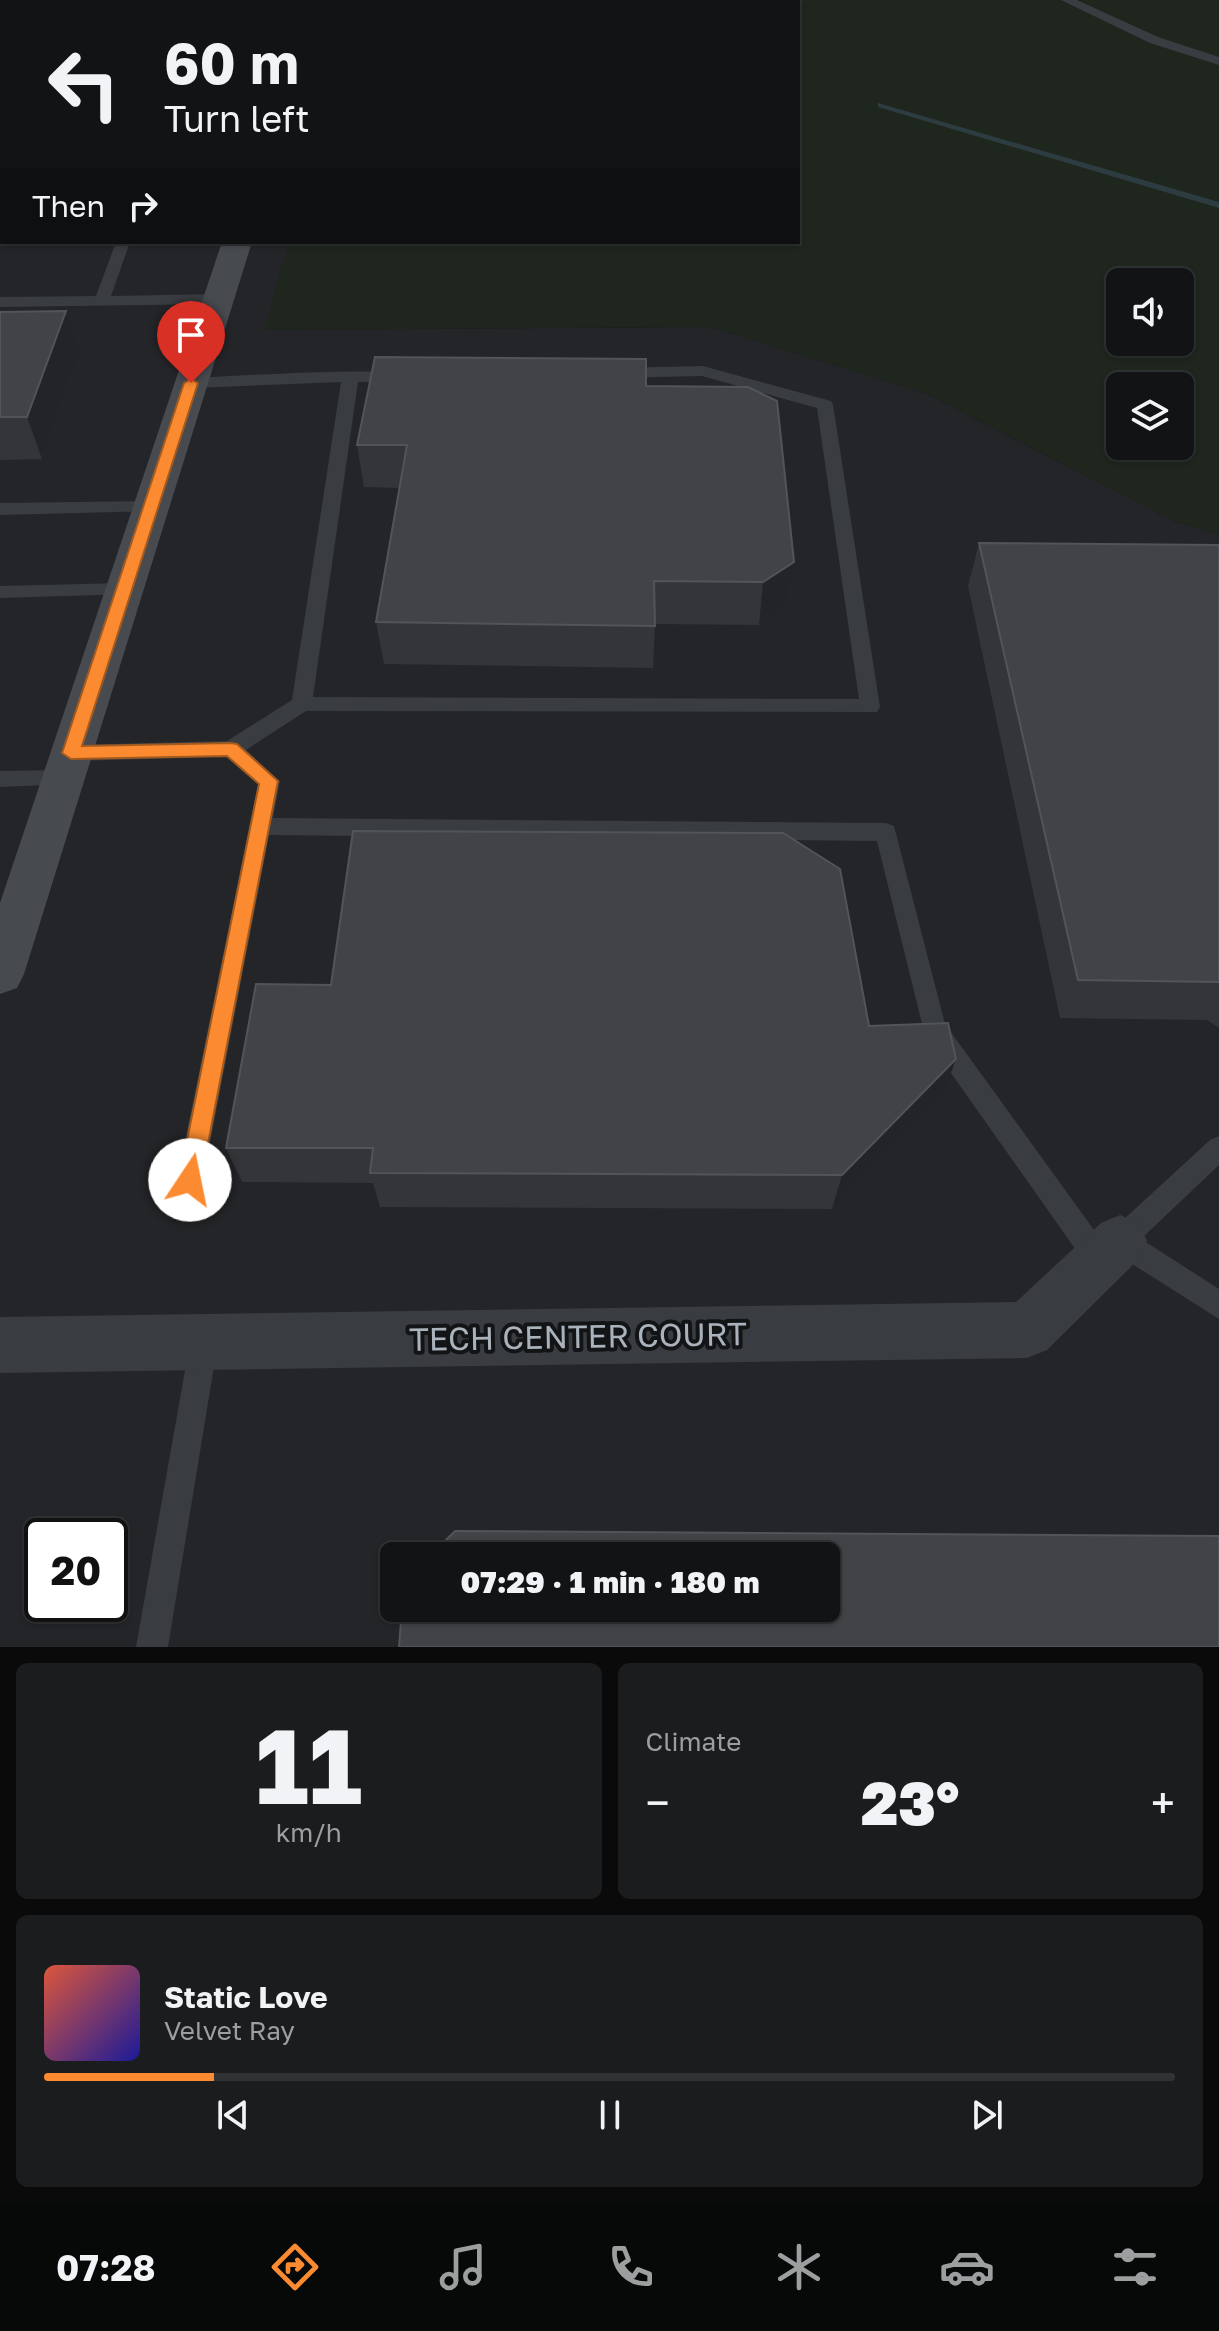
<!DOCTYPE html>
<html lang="en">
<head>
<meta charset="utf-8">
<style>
  :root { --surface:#121314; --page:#1b1c1d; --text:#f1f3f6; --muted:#9c9ea0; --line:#313234; --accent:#fb8a30 }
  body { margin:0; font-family:"Golos Text",sans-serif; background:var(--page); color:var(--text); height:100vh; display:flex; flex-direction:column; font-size:30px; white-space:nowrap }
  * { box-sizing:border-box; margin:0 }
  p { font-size:26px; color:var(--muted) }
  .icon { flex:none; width:44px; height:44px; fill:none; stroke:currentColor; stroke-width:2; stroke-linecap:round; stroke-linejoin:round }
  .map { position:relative; height:1647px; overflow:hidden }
  .details { display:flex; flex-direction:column; gap:16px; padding:16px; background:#0a0a0b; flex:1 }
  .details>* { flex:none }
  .hud { position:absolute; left:0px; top:0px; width:800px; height:244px; box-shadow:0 2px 6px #0004,0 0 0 2px var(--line); background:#121314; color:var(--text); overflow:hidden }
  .fabs { position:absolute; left:1106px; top:268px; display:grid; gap:16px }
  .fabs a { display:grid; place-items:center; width:88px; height:88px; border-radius:12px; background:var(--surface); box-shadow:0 2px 6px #0004,0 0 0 2px var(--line); font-size:40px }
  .speed { position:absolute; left:24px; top:1518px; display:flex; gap:16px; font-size:40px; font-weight:700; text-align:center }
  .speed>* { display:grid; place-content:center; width:104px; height:104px; border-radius:50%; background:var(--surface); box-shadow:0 2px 6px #0004,0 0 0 2px var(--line); line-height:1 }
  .speed .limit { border:4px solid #111; border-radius:12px; background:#fff; color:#111 }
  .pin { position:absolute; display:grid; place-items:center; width:68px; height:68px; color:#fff; margin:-82px -34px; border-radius:50% 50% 50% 0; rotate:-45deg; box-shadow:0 0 8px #0007 }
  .pin .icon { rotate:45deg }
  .me { position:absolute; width:88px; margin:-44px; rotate:11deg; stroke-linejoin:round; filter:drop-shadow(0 0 6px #0008) }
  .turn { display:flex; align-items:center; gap:28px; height:168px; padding:0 32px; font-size:36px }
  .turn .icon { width:104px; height:104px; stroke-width:2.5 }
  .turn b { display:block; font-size:56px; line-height:68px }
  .then { display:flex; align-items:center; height:76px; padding:0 32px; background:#0003; gap:16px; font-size:30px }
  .big { font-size:60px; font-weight:800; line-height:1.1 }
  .details .card { flex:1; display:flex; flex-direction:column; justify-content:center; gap:12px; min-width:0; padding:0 28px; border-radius:12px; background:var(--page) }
  .details .dial { align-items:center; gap:0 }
  .dial b { font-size:104px; line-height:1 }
  .song { display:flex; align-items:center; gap:24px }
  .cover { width:96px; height:96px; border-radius:12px; background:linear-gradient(135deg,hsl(10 70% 55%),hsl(240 70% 35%)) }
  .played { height:8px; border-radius:4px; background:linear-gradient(90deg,var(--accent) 15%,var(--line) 15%) }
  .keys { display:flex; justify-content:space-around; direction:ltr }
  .heat { display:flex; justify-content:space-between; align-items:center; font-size:44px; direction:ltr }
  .details .tiles { flex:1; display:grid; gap:16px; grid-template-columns:1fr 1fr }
  .card:last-child { grid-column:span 2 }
  .trip { position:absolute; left:380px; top:1542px; width:460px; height:80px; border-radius:12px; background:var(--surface); box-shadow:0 2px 6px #0004,0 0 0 2px var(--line); font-weight:800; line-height:80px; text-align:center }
  .menu { display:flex; height:128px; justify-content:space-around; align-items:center; background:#070808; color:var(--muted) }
  .menu .icon { width:56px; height:56px }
  .menu .active { color:var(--accent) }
  .menu b { font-size:36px; color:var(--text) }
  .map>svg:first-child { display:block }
  .built { fill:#242528; fill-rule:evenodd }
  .green { fill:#1e261e; fill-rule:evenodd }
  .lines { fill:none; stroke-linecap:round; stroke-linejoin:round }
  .stream { fill:#2d3c40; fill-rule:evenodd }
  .service { fill:#393c40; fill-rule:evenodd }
  .minor { fill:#393c40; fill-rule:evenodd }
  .secondary { fill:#474b50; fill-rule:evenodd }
  .wall { fill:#343539 }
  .shaded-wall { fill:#232427 }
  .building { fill:#414347; stroke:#515459; stroke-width:2 }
  .route { fill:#fb8a30; stroke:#a35a1f; stroke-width:2 }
  .labels { text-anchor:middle; stroke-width:8; stroke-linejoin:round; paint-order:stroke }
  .near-street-label { font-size:32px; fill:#aab3bb; stroke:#131416 }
</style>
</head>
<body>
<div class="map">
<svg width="1219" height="1647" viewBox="0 0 1219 1647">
  <rect width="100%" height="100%" fill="#18191b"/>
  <!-- built -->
  <path class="built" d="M 0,0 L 358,0 L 2,2 L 2,242 L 289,242 L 265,330 L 711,327 L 925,393 L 1176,522 L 1219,534 L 1219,1647 L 0,1647 ZM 42,1536 L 110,1536 L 110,1604 L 42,1604 ZM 394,1556 L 826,1556 L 826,1608 L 394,1608 Z"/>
  <!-- green -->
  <path class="green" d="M 358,0 L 1219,0 L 1219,534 L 1176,522 L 925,393 L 711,327 L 264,330 L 289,242 L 798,242 L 798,2 ZM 1120,282 L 1180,282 L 1180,342 L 1120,342 ZM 1120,386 L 1180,386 L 1180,446 L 1120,446 Z"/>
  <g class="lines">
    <!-- stream -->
    <path class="stream" d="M 878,103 L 1219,202 L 1219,208 L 878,107 Z"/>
    <!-- service -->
    <path class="service" d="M 214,0 L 226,0 L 213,2 Z
      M 1061,0 L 1077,0 L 1158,37 L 1219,57 L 1219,65 L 1150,43 Z
      M 0,231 L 2,231 L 2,239 L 0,239 Z
      M 116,242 L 130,242 L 111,296 L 218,294 L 226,299 L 218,304 L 0,307 L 0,297 L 96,296 Z
      M 703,366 L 831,401 L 833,405 L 880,707 L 877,712 L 306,711 L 246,750 L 280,781 L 273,818 L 886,823 L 894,826 L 945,1024 L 1110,1252 L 1114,1261 L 1110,1270 L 1100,1274 L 1090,1270 L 925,1036 L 877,841 L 269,835 L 203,1180 L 199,1189 L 190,1192 L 181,1189 L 177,1180 L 258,784 L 226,757 L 71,761 L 64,759 L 60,753 L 64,747 L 71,745 L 227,741 L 292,700 L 341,382 L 191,388 L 183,383 L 191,378 C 221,377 397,365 409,376 L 401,381 L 358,382 L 313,697 L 859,699 L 817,408 L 702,376 L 615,378 L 607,373 L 615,368 Z
      M 150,501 L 159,507 L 156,511 L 0,515 L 0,503 Z
      M 124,583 L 134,589 L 131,594 L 0,598 L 0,586 Z
      M 63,770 L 71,772 L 74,778 L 71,784 L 0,787 L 0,771 Z
      M 1219,1136 L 1219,1165 L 1141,1239 L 1219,1289 L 1219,1319 L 1110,1250 L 1106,1241 L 1110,1232 L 1210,1140 Z
      M 204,1328 L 214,1332 L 218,1342 L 168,1647 L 136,1647 L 190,1342 L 194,1332 Z"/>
    <!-- minor -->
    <path class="minor" d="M 1120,1215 L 1139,1223 L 1147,1241 L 1139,1259 L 1047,1350 L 1027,1358 L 0,1373 L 0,1317 L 1016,1302 L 1101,1223 Z"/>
    <!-- secondary -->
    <path class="secondary" d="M 305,0 L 329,0 L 304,2 Z
      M 222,242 L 252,242 L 24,974 L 17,988 L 0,994 L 0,903 Z"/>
  </g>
  <!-- wall -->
  <path class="wall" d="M 0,0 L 173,0 L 172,2 L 2,2 L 2,180 L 0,180 Z
    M 0,312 L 80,353 L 42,459 L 0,460 Z
    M 646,386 L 794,562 L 788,605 L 759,625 L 655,624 L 653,668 L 384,664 L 376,622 L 400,488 L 364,487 L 357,445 Z
    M 979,543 L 1219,545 L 1219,1028 L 1207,1020 L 1060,1018 L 968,586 Z
    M 869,1026 L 943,1095 L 832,1209 L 380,1207 L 373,1183 L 242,1182 L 226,1148 Z"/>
  <!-- shaded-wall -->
  <path class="shaded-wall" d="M 145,0 L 173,0 L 172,2 L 144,2 Z
    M 66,311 L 80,353 L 42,459 L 27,417 Z
    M 794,562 L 788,605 L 759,625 L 763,582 Z
    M 956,1059 L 943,1095 L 832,1209 L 842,1175 Z"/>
  <!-- building -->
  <path class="building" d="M 0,0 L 145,0 L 144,2 L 2,2 L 2,140 L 0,140 Z
    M 66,311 L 27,417 L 0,417 L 0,312 Z
    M 375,357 L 646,359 L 646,386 L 748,387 L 777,401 L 794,562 L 763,582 L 654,581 L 655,626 L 376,622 L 407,445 L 357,445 Z
    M 979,543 L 1219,545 L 1219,982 L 1078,980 Z
    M 353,831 L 783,833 L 840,869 L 869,1026 L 948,1023 L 956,1059 L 842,1175 L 370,1173 L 373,1148 L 226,1148 L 256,984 L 331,985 Z
    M 455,1531 L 1219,1536 L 1219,1647 L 399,1647 L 402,1608 L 826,1608 L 826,1556 L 430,1556 Z"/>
  <!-- route -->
  <path class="route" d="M 191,379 L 198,383 L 82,746 L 231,743 L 237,744 L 278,781 L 201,1180 L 198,1187 L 190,1190 L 182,1187 L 179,1180 L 259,784 L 227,756 L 71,759 L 62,753 L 184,383 Z"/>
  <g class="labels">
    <!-- near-street labels -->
    <g class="near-street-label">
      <text transform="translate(578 1337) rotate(-1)" y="11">TECH CENTER COURT</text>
    </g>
  </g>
</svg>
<div class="fabs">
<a><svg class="icon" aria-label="sound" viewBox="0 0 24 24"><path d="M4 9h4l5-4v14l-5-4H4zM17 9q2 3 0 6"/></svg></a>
<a><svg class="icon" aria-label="layers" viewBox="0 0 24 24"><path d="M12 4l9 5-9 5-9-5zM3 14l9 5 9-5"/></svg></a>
</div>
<div class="speed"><div class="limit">20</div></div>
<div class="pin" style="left:191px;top:383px;background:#d93025"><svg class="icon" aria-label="arrive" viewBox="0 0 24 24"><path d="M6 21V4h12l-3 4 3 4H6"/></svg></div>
<svg class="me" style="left:190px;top:1180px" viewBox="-20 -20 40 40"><circle r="19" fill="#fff"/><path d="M0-13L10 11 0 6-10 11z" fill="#fb8a30"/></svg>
<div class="trip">07:29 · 1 min · 180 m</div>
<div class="hud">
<div class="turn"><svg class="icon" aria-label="left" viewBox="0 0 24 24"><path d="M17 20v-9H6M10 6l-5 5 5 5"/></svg><div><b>60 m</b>Turn left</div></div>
<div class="then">Then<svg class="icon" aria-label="right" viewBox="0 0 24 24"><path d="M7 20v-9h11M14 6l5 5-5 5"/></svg></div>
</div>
</div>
<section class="details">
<div class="tiles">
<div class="card dial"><b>11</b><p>km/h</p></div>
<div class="card"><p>Climate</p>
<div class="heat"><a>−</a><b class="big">23°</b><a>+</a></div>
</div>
<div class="card">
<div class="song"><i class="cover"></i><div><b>Static Love</b><p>Velvet Ray</p></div></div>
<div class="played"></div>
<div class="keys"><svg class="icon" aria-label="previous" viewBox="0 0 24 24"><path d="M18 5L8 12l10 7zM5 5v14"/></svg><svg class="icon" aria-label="pause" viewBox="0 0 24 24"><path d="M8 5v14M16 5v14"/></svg><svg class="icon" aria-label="next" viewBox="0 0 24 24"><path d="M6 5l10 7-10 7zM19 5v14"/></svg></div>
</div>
</div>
</section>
<nav class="menu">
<b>07:28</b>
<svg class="icon active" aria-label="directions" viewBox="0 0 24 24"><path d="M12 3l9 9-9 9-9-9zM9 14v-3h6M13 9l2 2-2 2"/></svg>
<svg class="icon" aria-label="music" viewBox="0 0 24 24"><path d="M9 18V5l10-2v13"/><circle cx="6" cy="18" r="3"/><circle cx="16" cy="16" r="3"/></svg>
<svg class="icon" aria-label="phone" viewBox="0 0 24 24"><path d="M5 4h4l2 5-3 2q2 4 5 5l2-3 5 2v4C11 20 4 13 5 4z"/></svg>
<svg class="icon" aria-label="climate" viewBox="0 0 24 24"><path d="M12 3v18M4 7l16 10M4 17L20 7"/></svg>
<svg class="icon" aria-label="car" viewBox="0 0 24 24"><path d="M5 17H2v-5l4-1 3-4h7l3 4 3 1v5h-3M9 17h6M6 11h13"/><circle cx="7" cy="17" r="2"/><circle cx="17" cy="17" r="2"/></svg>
<svg class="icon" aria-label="filters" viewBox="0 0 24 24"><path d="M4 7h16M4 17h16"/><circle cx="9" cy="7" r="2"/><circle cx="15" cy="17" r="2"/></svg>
</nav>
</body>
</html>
